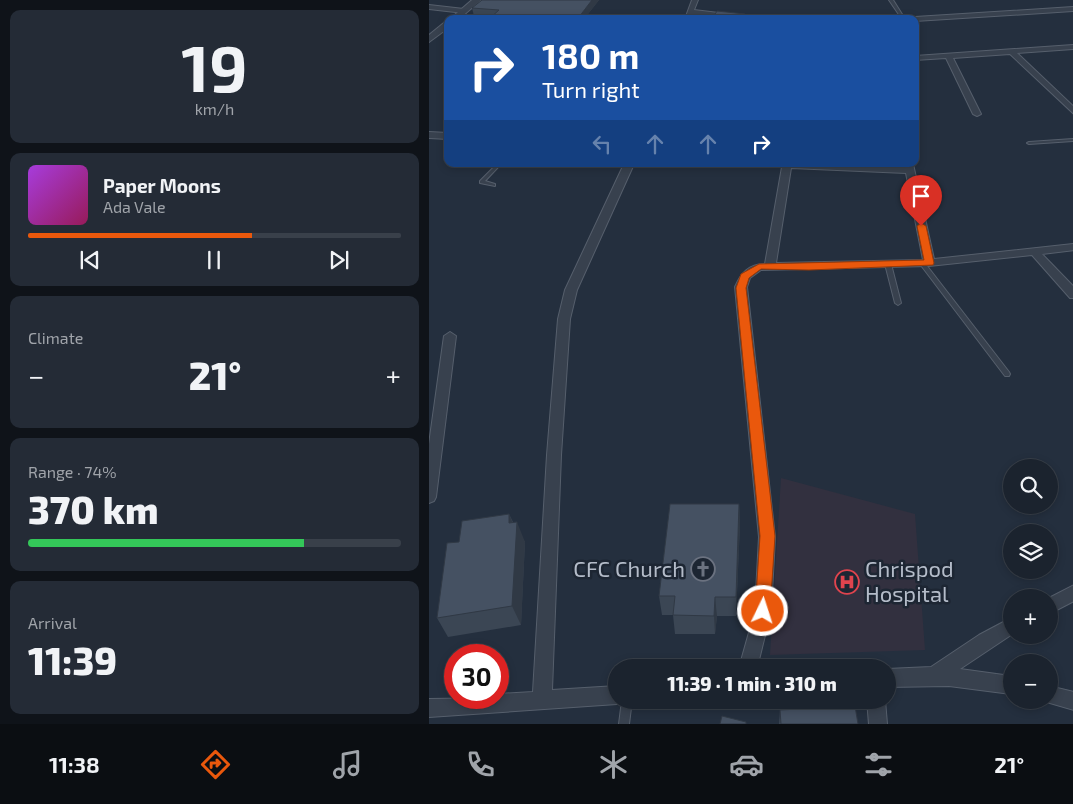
<!DOCTYPE html>
<html lang="en">
<head>
<meta charset="utf-8">
<style>
  :root { --surface:#1b232e; --page:#242b36; --text:#f1f3f6; --muted:#a0a4aa; --line:#39404a; --accent:#ea580c }
  body { margin:0; font-family:"Exo 2",sans-serif; background:var(--page); color:var(--text); height:100vh; display:flex; flex-direction:column; font-size:19px; white-space:nowrap }
  * { box-sizing:border-box; margin:0 }
  p { font-size:16px; color:var(--muted) }
  .icon { flex:none; width:28px; height:28px; fill:none; stroke:currentColor; stroke-width:2; stroke-linecap:round; stroke-linejoin:round }
  .map { position:relative; flex:1; overflow:hidden }
  .side { display:flex; flex-direction:column; gap:10px; padding:10px; background:#0f1319; width:429px }
  .side>* { flex:none }
  .guide { position:absolute; left:15px; top:15px; width:475px; height:152px; border-radius:10px; box-shadow:0 2px 8px #0003,0 0 0 1px var(--line); background:#1a4fa0; color:#fff; overflow:hidden }
  .fabs { position:absolute; left:574px; top:459px; display:grid; gap:10px }
  .fabs a { display:grid; place-items:center; width:55px; height:55px; border-radius:50%; background:var(--surface); box-shadow:0 2px 8px #0003,0 0 0 1px var(--line); font-size:25px }
  .speed { position:absolute; left:15px; top:644px; display:flex; gap:10px; font-size:25px; font-weight:700; text-align:center }
  .speed>* { display:grid; place-content:center; width:65px; height:65px; border-radius:50%; background:var(--surface); box-shadow:0 2px 8px #0003,0 0 0 1px var(--line); line-height:1 }
  .speed .limit { border:8px solid #d22; background:#fff; color:#111 }
  .pin { position:absolute; display:grid; place-items:center; width:42px; height:42px; color:#fff; margin:-51px -21px; border-radius:50% 50% 50% 0; rotate:-45deg; box-shadow:0 0 5px #0007 }
  .pin .icon { rotate:45deg }
  .me { position:absolute; width:55px; margin:-28px; rotate:4deg; stroke-linejoin:round; filter:drop-shadow(0 0 4px #0008) }
  .turn { display:flex; align-items:center; gap:18px; height:105px; padding:0 15px; font-size:22px }
  .turn .icon { width:65px; height:65px; stroke-width:2.5 }
  .turn b { display:block; font-size:35px; line-height:42px }
  .lanes { display:flex; align-items:center; height:48px; padding:0 15px; background:#0003; justify-content:center; gap:25px; direction:ltr }
  .lanes .off { opacity:.35 }
  .big { font-size:38px; font-weight:800; line-height:1.1 }
  .side .tile { flex:1; display:flex; flex-direction:column; justify-content:center; gap:8px; min-width:0; padding:0 18px; border-radius:10px; background:var(--page) }
  .side .dial { align-items:center; gap:0 }
  .dial b { font-size:65px; line-height:1 }
  .song { display:flex; align-items:center; gap:15px }
  .cover { width:60px; height:60px; border-radius:8px; background:linear-gradient(135deg,hsl(280 70% 55%),hsl(330 70% 35%)) }
  .played { height:5px; border-radius:2px; background:linear-gradient(90deg,var(--accent) 60%,var(--line) 60%) }
  .keys { display:flex; justify-content:space-around; direction:ltr }
  .heat { display:flex; justify-content:space-between; align-items:center; font-size:28px; direction:ltr }
  .charge { height:8px; border-radius:4px; background:linear-gradient(90deg,#34c759 74%,var(--line) 0) }
  .trip { position:absolute; left:179px; top:659px; width:288px; height:50px; border-radius:25px; background:var(--surface); box-shadow:0 2px 8px #0003,0 0 0 1px var(--line); font-weight:800; line-height:50px; text-align:center }
  .menu { display:flex; height:80px; justify-content:space-around; align-items:center; background:#0b0e12; color:var(--muted) }
  .menu .icon { width:35px; height:35px }
  .menu .current { color:var(--accent) }
  .menu b { font-size:22px; color:var(--text) }
  main { display:flex; flex:1; min-height:0 }
  .map>svg:first-child { display:block }
  .medical { fill:#32303f }
  .lines { fill:none; stroke-linecap:round; stroke-linejoin:round }
  .service-casing { stroke:#565f6c; stroke-width:2 }
  .minor-casing { stroke:#565f6c; stroke-width:2 }
  .tertiary-casing { stroke:#565f6c; stroke-width:2 }
  .service { fill:#38414e; fill-rule:evenodd }
  .minor { fill:#38414e; fill-rule:evenodd }
  .tertiary { fill:#38414e; fill-rule:evenodd }
  .wall { fill:#3b4654 }
  .shaded-wall { fill:#303945 }
  .building { fill:#455162; stroke:#303945 }
  .route { fill:#ea580c; stroke:#983908 }
  .labels { text-anchor:middle; stroke-width:5; stroke-linejoin:round; paint-order:stroke }
  .near-poi-label { font-size:22px; fill:#b4bcc9; stroke:#1d2633; text-anchor:end }
</style>
</head>
<body>
<main>
<section class="side">
<div class="tile dial"><b>19</b><p>km/h</p></div>
<div class="tile">
<div class="song"><i class="cover"></i><div><b>Paper Moons</b><p>Ada Vale</p></div></div>
<div class="played"></div>
<div class="keys"><svg class="icon" aria-label="previous" viewBox="0 0 24 24"><path d="M18 5L8 12l10 7zM5 5v14"/></svg><svg class="icon" aria-label="pause" viewBox="0 0 24 24"><path d="M8 5v14M16 5v14"/></svg><svg class="icon" aria-label="next" viewBox="0 0 24 24"><path d="M6 5l10 7-10 7zM19 5v14"/></svg></div>
</div>
<div class="tile"><p>Climate</p>
<div class="heat"><a>−</a><b class="big">21°</b><a>+</a></div>
</div>
<div class="tile"><p>Range · 74%</p><b class="big">370 km</b><div class="charge"></div></div>
<div class="tile"><p>Arrival</p><b class="big">11:39</b></div>
</section>
<div class="map">
<svg width="645" height="724" viewBox="0 0 645 724">
  <rect width="100%" height="100%" fill="#242f3e"/>
  <!-- medical -->
  <path class="medical" d="M 352,478 L 486,514 L 496,650 L 341,655 Z"/>
  <g class="lines">
    <!-- service casing -->
    <g class="service-casing">
      <path id="service" d="M 460,0 L 464,0 L 476,19 L 473,19 Z
        M 645,139 L 645,141 L 600,144 L 598,143 L 600,142 Z
        M 68,164 L 72,164 L 56,181 L 66,184 L 66,186 L 51,183 L 51,181 Z
        M 493,261 L 495,262 L 580,372 L 581,374 L 580,376 L 576,376 L 491,264 L 490,263 L 491,262 Z
        M 459,262 L 462,264 L 472,303 L 469,305 L 466,303 L 456,264 Z
        M 193,700 L 203,700 L 200,724 L 190,724 Z"/>
    </g>
    <!-- minor casing -->
    <g class="minor-casing">
      <path id="minor" d="M 263,0 L 269,0 L 265,10 L 339,19 L 313,19 L 264,14 L 262,19 L 256,19 Z
        M 0,5 L 35,9 L 38,11 L 35,13 L 0,9 Z
        M 645,7 L 645,11 L 486,21 L 486,19 L 483,19 L 486,17 Z
        M 645,45 L 645,49 L 588,53 L 645,107 L 645,114 L 581,54 L 524,58 L 552,114 L 548,116 L 544,114 L 517,58 L 486,60 L 486,56 Z
        M 0,132 L 19,133 L 19,139 L 0,138 Z
        M 195,164 L 205,164 L 148,290 L 141,319 L 132,455 L 123,690 L 188,686 L 188,700 L 195,700 L 188,704 L 0,717 L 0,699 L 69,698 L 69,694 L 104,692 L 118,455 L 129,319 L 136,290 Z
        M 332,164 L 476,167 L 476,164 L 484,164 L 505,259 L 645,244 L 645,250 L 613,254 L 645,287 L 645,298 L 641,298 L 603,255 L 500,266 L 332,270 L 321,278 L 318,287 L 346,537 L 342,611 L 328,668 L 310,668 L 326,611 L 330,537 L 306,287 C 312,273 320,264 336,264 L 353,167 L 336,167 ZM 362,168 L 477,173 L 494,260 L 347,263 Z
        M 21,332 L 27,336 L 7,497 L 5,501 L 0,503 L 0,444 L 15,336 Z
        M 645,585 L 645,601 L 620,614 L 620,598 Z
        M 582,618 L 582,635 L 531,669 L 582,676 L 582,694 L 520,686 L 458,687 L 458,669 L 502,667 L 550,635 Z
        M 620,686 L 645,692 L 645,710 L 614,701 L 613,700 L 620,700 Z
        M 438,700 L 456,700 L 458,724 L 440,724 Z"/>
    </g>
    <!-- tertiary casing -->
    <g class="tertiary-casing">
      <path id="tertiary" d="M 43,0 L 52,0 L 30,19 L 21,19 Z
        M 16,22 L 19,22 L 19,28 L 0,42 L 0,35 Z"/>
    </g>
    <!-- service -->
    <use href="#service" class="service"/>
    <!-- minor -->
    <use href="#minor" class="minor"/>
    <!-- tertiary -->
    <use href="#tertiary" class="tertiary"/>
  </g>
  <!-- wall -->
  <path class="wall" d="M 53,0 L 170,0 L 155,19 L 60,19 L 62,17 L 45,16 L 43,8 Z
    M 310,504 L 311,524 L 307,616 L 288,616 L 286,634 L 246,634 L 244,615 L 233,615 L 230,596 Z
    M 80,514 L 84,522 L 96,542 L 92,625 L 19,637 L 8,618 L 30,542 Z
    M 351,710 L 429,724 L 350,724 Z"/>
  <!-- shaded-wall -->
  <path class="shaded-wall" d="M 163,0 L 170,0 L 155,19 L 150,19 L 150,17 Z
    M 110,15 L 111,19 L 106,19 Z
    M 310,504 L 311,524 L 307,616 L 307,597 Z
    M 80,514 L 88,533 L 88,522 L 96,542 L 92,625 L 83,606 L 80,523 Z
    M 286,597 L 288,616 L 286,634 L 285,616 Z"/>
  <!-- building -->
  <path class="building" d="M 53,0 L 163,0 L 150,17 L 110,15 L 106,19 L 60,19 L 70,10 L 43,8 Z
    M 288,11 L 316,14 L 314,19 L 283,19 Z
    M 241,504 L 310,504 L 307,597 L 286,597 L 285,616 L 244,615 L 246,596 L 230,596 Z
    M 80,514 L 80,523 L 88,522 L 83,606 L 8,618 L 18,543 L 30,542 L 33,521 Z
    M 426,706 L 429,724 L 352,724 L 351,710 Z
    M 293,716 L 317,722 L 317,724 L 291,724 Z"/>
  <!-- route -->
  <path class="route" d="M 492,223 L 497,226 L 505,263 L 504,265 L 380,270 L 332,269 L 320,278 L 317,288 L 346,536 L 341,611 L 339,616 L 334,618 L 328,616 L 326,611 L 331,536 L 307,288 L 312,274 L 330,264 L 495,260 L 488,226 Z"/>
  <!-- icons -->
  <defs>
    <g id="church-ring" transform="scale(1.25)"><circle r="9.5" fill="#1d2633" stroke="#6b7280" stroke-width="1.5"/><path d="M-1.2-6h2.4v3.5h3.3v2.4h-3.3V6h-2.4V-.1h-3.3v-2.4h3.3Z" fill="#6b7280"/></g>
    <g id="hospital-ring" transform="scale(1.25)"><circle r="9.5" fill="#1d2633" stroke="#e0444e" stroke-width="1.5"/><path d="M-5-5h3v3.5h4V-5h3V5h-3V1.5h-4V5h-3Z" fill="#e0444e"/></g>
  </defs>
  <g fill-rule="evenodd">
    <use href="#church-ring" x="274" y="569"/>
    <use href="#hospital-ring" x="418" y="582"/>
  </g>
  <g class="labels">
    <!-- near-poi labels -->
    <g class="near-poi-label">
      <text x="256" y="577">CFC Church</text>
      <text x="436" y="577" text-anchor="start">Chrispod<tspan x="436" dy="25">Hospital</tspan></text>
    </g>
  </g>
</svg>
<div class="fabs">
<a><svg class="icon" aria-label="search" viewBox="0 0 24 24"><circle cx="10" cy="10" r="6"/><path d="M15 15l6 6"/></svg></a>
<a><svg class="icon" aria-label="layers" viewBox="0 0 24 24"><path d="M12 4l9 5-9 5-9-5zM3 14l9 5 9-5"/></svg></a>
<a>+</a>
<a>−</a>
</div>
<div class="speed"><div class="limit">30</div></div>
<div class="pin" style="left:492px;top:226px;background:#d93025"><svg class="icon" aria-label="arrive" viewBox="0 0 24 24"><path d="M6 21V4h12l-3 4 3 4H6"/></svg></div>
<svg class="me" style="left:334px;top:611px" viewBox="-20 -20 40 40"><circle r="17" fill="#ea580c" stroke="#fff" stroke-width="3"/><path d="M0-11L8 9 0 5-8 9z" fill="#fff"/></svg>
<div class="trip">11:39 · 1 min · 310 m</div>
<div class="guide">
<div class="turn"><svg class="icon" aria-label="right" viewBox="0 0 24 24"><path d="M7 20v-9h11M14 6l5 5-5 5"/></svg><div><b>180 m</b>Turn right</div></div>
<div class="lanes"><svg class="icon off" aria-label="left" viewBox="0 0 24 24"><path d="M17 20v-9H6M10 6l-5 5 5 5"/></svg><svg class="icon off" aria-label="ahead" viewBox="0 0 24 24"><path d="M12 20V5M6 11l6-6 6 6"/></svg><svg class="icon off" aria-label="ahead" viewBox="0 0 24 24"><path d="M12 20V5M6 11l6-6 6 6"/></svg><svg class="icon" aria-label="right" viewBox="0 0 24 24"><path d="M7 20v-9h11M14 6l5 5-5 5"/></svg></div>
</div>
</div>
</main>
<nav class="menu">
<b>11:38</b>
<svg class="icon current" aria-label="directions" viewBox="0 0 24 24"><path d="M12 3l9 9-9 9-9-9zM9 14v-3h6M13 9l2 2-2 2"/></svg>
<svg class="icon" aria-label="music" viewBox="0 0 24 24"><path d="M9 18V5l10-2v13"/><circle cx="6" cy="18" r="3"/><circle cx="16" cy="16" r="3"/></svg>
<svg class="icon" aria-label="phone" viewBox="0 0 24 24"><path d="M5 4h4l2 5-3 2q2 4 5 5l2-3 5 2v4C11 20 4 13 5 4z"/></svg>
<svg class="icon" aria-label="climate" viewBox="0 0 24 24"><path d="M12 3v18M4 7l16 10M4 17L20 7"/></svg>
<svg class="icon" aria-label="car" viewBox="0 0 24 24"><path d="M5 17H2v-5l4-1 3-4h7l3 4 3 1v5h-3M9 17h6M6 11h13"/><circle cx="7" cy="17" r="2"/><circle cx="17" cy="17" r="2"/></svg>
<svg class="icon" aria-label="filters" viewBox="0 0 24 24"><path d="M4 7h16M4 17h16"/><circle cx="9" cy="7" r="2"/><circle cx="15" cy="17" r="2"/></svg>
<b>21°</b>
</nav>
</body>
</html>
